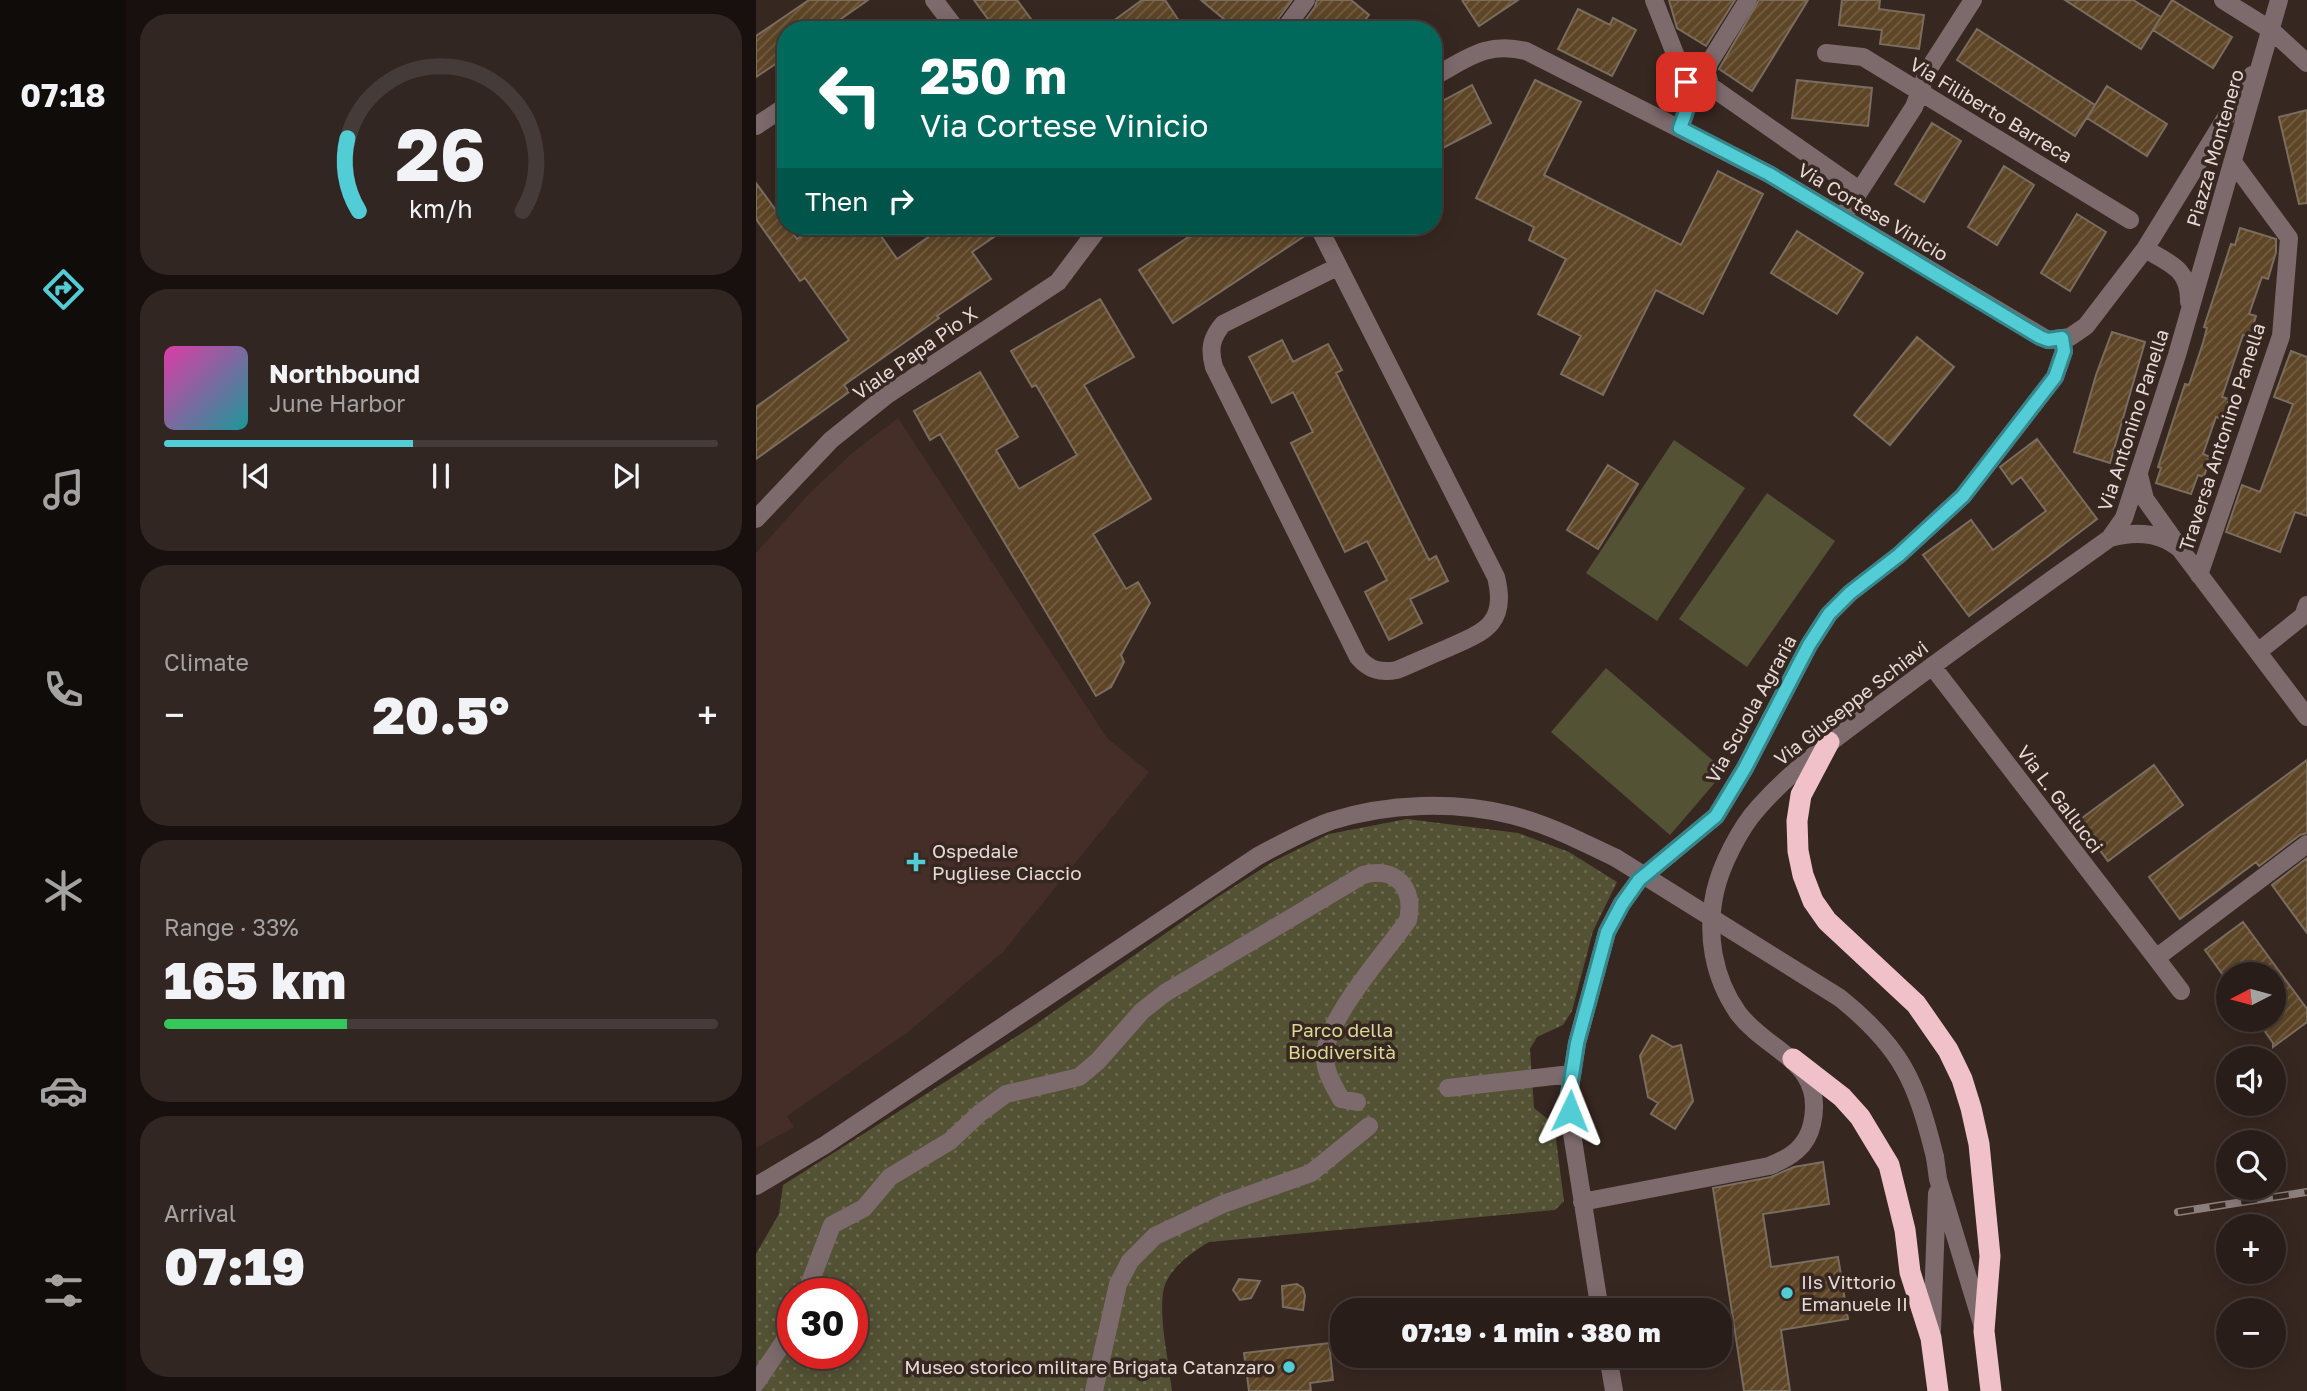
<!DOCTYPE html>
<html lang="en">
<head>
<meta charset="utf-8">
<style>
  :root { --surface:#291d19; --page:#312622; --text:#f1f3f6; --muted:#a5a2a2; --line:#453b38; --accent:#52ccd5 }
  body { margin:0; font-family:"Golos Text",sans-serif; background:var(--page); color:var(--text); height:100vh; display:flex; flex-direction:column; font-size:26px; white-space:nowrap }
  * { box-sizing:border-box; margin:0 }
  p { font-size:23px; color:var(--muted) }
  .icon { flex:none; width:38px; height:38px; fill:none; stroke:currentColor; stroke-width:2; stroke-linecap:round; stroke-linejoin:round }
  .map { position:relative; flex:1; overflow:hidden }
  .side { display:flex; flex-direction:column; gap:14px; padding:14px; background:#17100e; width:630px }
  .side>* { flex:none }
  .hud { position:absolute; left:21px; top:21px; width:665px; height:214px; border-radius:28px; box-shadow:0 4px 18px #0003,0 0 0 2px var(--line); background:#00695c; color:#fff; overflow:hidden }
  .needle { width:46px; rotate:264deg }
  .controls { position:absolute; left:1460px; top:962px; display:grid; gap:14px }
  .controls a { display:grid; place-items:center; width:70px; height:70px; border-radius:50%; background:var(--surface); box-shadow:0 4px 18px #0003,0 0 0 2px var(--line); font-size:35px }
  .speed { position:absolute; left:21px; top:1278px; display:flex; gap:14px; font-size:35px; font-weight:700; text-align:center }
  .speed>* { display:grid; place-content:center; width:91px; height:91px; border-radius:50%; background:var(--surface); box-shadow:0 4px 18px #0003,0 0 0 2px var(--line); line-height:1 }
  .speed .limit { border:10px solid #d22; background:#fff; color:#111 }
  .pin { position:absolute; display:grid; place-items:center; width:60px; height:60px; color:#fff; margin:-30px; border-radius:14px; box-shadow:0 4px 10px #0006 }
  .me { position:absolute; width:77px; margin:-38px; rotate:2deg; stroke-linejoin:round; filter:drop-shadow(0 0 5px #0008) }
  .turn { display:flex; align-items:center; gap:24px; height:147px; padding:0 28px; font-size:32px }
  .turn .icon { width:91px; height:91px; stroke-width:2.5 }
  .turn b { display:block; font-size:49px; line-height:60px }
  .then { display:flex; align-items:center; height:66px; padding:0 28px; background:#0003; gap:14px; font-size:26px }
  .big { font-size:52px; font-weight:800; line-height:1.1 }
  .side .card { flex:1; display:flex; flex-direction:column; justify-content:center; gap:10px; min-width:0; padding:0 24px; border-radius:28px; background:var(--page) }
  .side .dial { align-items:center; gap:0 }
  .dial svg { height:182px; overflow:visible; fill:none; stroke:var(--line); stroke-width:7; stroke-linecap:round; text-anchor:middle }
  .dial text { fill:var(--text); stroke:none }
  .song { display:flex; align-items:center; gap:21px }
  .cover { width:84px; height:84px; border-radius:10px; background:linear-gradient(135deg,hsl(320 70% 55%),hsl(180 70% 35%)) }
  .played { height:7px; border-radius:4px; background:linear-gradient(90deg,var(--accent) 45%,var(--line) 45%) }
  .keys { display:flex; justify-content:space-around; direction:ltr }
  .heat { display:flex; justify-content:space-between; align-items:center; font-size:38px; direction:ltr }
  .charge { height:10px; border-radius:5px; background:linear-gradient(90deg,#34c759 33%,var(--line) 0) }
  .trip { position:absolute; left:574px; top:1298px; width:402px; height:70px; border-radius:28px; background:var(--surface); box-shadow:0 4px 18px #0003,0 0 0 2px var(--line); font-weight:800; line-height:70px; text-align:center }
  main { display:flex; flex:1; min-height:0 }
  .tab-bar { display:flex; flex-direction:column; width:126px; justify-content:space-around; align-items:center; background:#100c0a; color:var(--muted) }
  .tab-bar .icon { width:49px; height:49px }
  .tab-bar .on { color:var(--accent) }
  .tab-bar b { font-size:32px; color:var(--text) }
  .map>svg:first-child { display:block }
  .built { fill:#452e27 }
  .grass { fill:url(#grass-dots); fill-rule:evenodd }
  .pitch { fill:#545234 }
  .building { fill:url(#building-hatch); stroke:#7a6d5e; stroke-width:2 }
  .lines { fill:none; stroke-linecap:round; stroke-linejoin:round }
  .minor { stroke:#7d6a6d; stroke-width:18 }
  .highway { stroke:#f1c1c9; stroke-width:21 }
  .rail-casing { stroke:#8d7f7b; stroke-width:8 }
  .rail { stroke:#372721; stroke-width:5; stroke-dasharray:16; stroke-linecap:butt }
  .minor-bridge { stroke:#7d6a6d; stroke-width:18 }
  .route-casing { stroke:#35858a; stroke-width:18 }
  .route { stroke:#52ccd5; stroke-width:12 }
  .poi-dot { fill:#52ccd5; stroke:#372721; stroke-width:2.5 }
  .labels { text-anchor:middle; stroke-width:7; stroke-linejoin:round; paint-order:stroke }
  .street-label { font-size:19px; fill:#e6dad7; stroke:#372721 }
  .poi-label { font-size:19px; fill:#e6dad7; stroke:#372721; text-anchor:start }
  .park-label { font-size:19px; fill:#dcd794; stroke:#372721 }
</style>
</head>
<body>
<main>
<nav class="tab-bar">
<b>07:18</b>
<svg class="icon on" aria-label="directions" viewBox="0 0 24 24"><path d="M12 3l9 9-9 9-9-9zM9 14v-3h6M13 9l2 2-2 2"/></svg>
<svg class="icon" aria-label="music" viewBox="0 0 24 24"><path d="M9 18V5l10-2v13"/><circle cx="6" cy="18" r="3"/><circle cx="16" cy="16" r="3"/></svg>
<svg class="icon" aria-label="phone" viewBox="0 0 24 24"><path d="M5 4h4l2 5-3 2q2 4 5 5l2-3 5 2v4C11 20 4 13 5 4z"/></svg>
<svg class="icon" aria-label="climate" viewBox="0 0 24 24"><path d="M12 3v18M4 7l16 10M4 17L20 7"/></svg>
<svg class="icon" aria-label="car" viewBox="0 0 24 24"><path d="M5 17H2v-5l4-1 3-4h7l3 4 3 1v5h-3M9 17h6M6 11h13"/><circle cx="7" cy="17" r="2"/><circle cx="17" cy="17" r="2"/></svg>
<svg class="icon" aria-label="filters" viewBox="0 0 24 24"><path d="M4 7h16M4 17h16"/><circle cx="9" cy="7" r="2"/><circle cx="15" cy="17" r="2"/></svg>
</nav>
<section class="side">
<div class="card dial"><svg viewBox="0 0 100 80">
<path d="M14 69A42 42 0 1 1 86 69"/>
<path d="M14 69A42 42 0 0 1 9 37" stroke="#52ccd5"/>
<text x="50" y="56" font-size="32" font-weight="700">26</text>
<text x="50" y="72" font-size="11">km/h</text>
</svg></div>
<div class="card">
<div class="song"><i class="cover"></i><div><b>Northbound</b><p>June Harbor</p></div></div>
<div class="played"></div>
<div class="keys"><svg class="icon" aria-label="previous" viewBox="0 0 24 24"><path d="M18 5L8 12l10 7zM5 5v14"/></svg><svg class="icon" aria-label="pause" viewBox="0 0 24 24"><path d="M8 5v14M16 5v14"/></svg><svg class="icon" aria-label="next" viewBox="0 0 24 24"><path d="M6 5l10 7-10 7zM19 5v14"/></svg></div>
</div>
<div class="card"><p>Climate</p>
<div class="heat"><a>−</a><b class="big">20.5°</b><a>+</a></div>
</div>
<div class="card"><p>Range · 33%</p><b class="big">165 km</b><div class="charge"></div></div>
<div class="card"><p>Arrival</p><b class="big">07:19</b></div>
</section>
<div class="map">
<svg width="1551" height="1391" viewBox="0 0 1551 1391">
  <defs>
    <pattern id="grass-dots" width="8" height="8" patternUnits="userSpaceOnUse" patternTransform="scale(1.75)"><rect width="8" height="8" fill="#545234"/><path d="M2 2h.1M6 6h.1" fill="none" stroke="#6d6a51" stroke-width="1.8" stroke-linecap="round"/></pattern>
    <pattern id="building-hatch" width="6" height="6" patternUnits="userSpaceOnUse" patternTransform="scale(1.75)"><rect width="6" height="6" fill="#5d4526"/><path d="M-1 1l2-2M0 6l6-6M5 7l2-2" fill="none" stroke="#745f45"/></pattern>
  </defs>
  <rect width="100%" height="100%" fill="#372721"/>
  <!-- built -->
  <path class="built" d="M 142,418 L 351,738 L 393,772 L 247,952 L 152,1032 L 31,1116 L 38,1127 L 0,1148 L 0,553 L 51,496 L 96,453 Z"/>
  <!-- grass -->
  <path class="grass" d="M 651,819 L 762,833 L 813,852 L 861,882 L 837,931 L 816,1011 L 807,1025 L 781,1037 L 774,1049 L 778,1108 L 798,1124 L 808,1201 L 799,1210 L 453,1242 C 435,1253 410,1270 407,1293 C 403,1320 413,1363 416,1391 L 0,1391 L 0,1254 L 23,1214 L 27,1185 L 280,1024 L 460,898 L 518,861 L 573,834 ZM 37,1293 L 96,1293 L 96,1353 L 37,1353 Z"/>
  <!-- pitch -->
  <path class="pitch" d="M 918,440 L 989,488 L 901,621 L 830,573 Z
    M 1011,493 L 1079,541 L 991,667 L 923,619 Z
    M 850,668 L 969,771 L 914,835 L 795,732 Z"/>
  <!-- building -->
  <path class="building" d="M 53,0 L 112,0 L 69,30 L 30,30 L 30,57 L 0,77 L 0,36 Z
    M 218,0 L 261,0 L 283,30 L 240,30 Z
    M 386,0 L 409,0 L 429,30 L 345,30 Z
    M 445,0 L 536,0 L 519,23 L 517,30 L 481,30 Z
    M 561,0 L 595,0 L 613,15 L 601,30 L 542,30 L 559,7 Z
    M 706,0 L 762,0 L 723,26 Z
    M 913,0 L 979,0 L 950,46 L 921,28 Z
    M 1003,0 L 1052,0 L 996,91 L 963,69 Z
    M 1086,0 L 1124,0 L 1123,9 L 1168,15 L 1163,49 L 1124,44 L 1126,30 L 1083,25 Z
    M 1309,0 L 1377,0 L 1405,17 L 1385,49 Z
    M 1416,0 L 1476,37 L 1457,68 L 1397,30 Z
    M 822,9 L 854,25 L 857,18 L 880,30 L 856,76 L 802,49 Z
    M 1221,29 L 1339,105 L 1319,136 L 1201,60 Z
    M 779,80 L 825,102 L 788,175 L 925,245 L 962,171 L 1007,194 L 947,314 L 900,290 L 847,395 L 805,374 L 825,336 L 782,314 L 810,259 L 773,240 L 778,227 L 720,198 Z
    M 1041,80 L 1116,88 L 1112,126 L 1036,118 Z
    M 716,85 L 735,123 L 677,153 L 677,106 Z
    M 1351,86 L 1411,124 L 1391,156 L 1331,118 Z
    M 1551,110 L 1551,203 L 1543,204 L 1523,117 Z
    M 1176,123 L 1205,141 L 1168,202 L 1139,184 Z
    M 1248,166 L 1278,185 L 1241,245 L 1212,227 Z
    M 0,183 L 41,239 L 59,226 L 118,226 L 141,259 L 188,226 L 254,226 L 216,252 L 235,279 L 181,316 L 183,318 L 88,385 L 93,392 L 0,459 L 0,407 L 93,340 L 49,278 L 44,281 L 0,219 Z
    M 1321,214 L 1350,232 L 1314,291 L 1285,273 Z
    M 449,226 L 551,226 L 553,233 L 417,323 L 383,270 Z
    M 1484,228 L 1520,239 L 1520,252 L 1512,279 L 1506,277 L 1493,314 L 1500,316 L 1494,336 L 1487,335 L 1466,397 L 1473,399 L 1467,419 L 1460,417 L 1447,454 L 1454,457 L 1448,477 L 1442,475 L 1435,494 L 1400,483 L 1405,468 L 1402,467 L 1429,384 L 1433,385 L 1447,343 L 1451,328 L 1448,327 L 1475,244 L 1479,245 Z
    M 1041,231 L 1107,273 L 1081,314 L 1015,273 Z
    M 344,299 L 378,357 L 328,385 L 395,499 L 337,534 L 370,589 L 382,582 L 394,603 L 365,655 L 368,662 L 355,687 L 340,696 L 184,434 L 174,440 L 158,411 L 224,372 L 262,437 L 240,450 L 263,489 L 321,455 L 280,385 L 276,387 L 255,351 Z
    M 1356,332 L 1389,342 L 1354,463 L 1318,452 L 1340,375 Z
    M 1161,337 L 1198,367 L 1134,445 L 1098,415 Z
    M 526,340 L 537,362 L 572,344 L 586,370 L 580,373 L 673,560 L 680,556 L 692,581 L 654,599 L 666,623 L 633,640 L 609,592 L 631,580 L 611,541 L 589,552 L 535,443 L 557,432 L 537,392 L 516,403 L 493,357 Z
    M 1535,351 L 1551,357 L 1551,516 L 1539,512 L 1524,552 L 1470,532 L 1486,485 L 1504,492 L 1537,404 L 1518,397 Z
    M 1281,439 L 1341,519 L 1213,616 L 1167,555 L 1215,520 L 1237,550 L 1290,511 L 1265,477 L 1256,484 L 1244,467 Z
    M 852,465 L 882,484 L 842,549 L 811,530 Z
    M 1551,760 L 1551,833 L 1544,835 L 1503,866 L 1500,862 L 1424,919 L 1393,877 Z
    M 1398,765 L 1427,805 L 1352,861 L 1322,821 Z
    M 1551,858 L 1551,933 L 1516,885 Z
    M 1487,922 L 1551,1009 L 1551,1022 L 1517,1047 L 1517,1043 L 1501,1020 L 1517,1020 L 1517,975 L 1467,975 L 1449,950 Z
    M 896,1035 L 917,1047 L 925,1045 L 937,1101 L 919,1129 L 895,1114 L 902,1103 L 892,1097 L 884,1056 Z
    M 1067,1162 L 1073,1204 L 1007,1214 L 1015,1267 L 1082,1257 L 1092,1319 L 1025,1330 L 1034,1391 L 988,1391 L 957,1188 L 1015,1177 L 1038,1167 Z
    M 483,1279 L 504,1281 L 495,1298 L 484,1300 L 477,1290 Z
    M 541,1284 L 547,1288 L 549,1296 L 547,1310 L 527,1307 L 526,1286 Z
    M 573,1343 L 577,1380 L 554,1383 L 555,1391 L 493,1391 L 488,1353 Z"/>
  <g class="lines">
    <!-- minor -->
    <path class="minor" d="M 178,0 L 197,25 L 204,30
      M 898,0 L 930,82 L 934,100 L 924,128
      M 992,0 L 953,63 L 951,72 L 954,86 L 1103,190
      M 1467,0 L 1515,30 L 1551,63
      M 139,30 L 142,28
      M 528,30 L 550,0
      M 1070,53 L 1107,57 L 1374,220
      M 677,77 C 711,59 730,41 770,51 L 1013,174 L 1292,340 L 1314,337 L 1330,326 L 1389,249 C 1413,263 1434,269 1433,302
      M 0,126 L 30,106
      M 1086,218 L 1158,107 L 1172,70 L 1217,0
      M 562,226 L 740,577 C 752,624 728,632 692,648 C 675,655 658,663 641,670 C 624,673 613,670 602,657 L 458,367 C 453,349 455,338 467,324 L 581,267
      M 1389,249 L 1496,75
      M 1383,475 L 1389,499 L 1421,544
      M 0,519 L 75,440 L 131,395 L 302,282 L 344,226
      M 1354,538 C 1379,531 1404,532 1424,549 L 1551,717
      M 1443,575 L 1525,336 L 1533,238 L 1477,162
      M 1503,651 L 1547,616 L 1551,605
      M 1176,666 L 1400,958 L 1551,844
      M 1400,958 L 1425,991
      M 692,1088 L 815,1074
      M 1179,1157 L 1182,1179 L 1226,1324
      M 0,1186 L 69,1145 L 502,856 C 526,843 550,830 575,821 C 632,803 698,801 755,815 C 792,824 826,842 860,858
      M 826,1202 L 1013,1166 C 1034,1158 1051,1147 1056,1124 C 1070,1061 1012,1053 982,1013 C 957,977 950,934 959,892 C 965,865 984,828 1002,808 C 1040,765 1087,733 1132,699 C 1205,644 1280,591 1354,538 L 1368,518 L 1421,355 L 1523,0
      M 50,1293 L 76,1225 L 108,1208 L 134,1177 L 194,1141 L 224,1113 L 250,1094 L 323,1077 L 342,1061 L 386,1011 L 409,993 L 607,875 C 640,866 659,888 652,920 C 631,951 566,1022 569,1059 C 570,1074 578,1086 585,1099 L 601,1102
      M 844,1311 L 815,1127 L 813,1094 L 821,1043 L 851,932 L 866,903 L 883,880 L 960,816 L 989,768 L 1053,645 L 1073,614 L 1094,593 L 1143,555 L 1207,496 L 1299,377 L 1308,351 L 1306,338
      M 1176,1330 L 1181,1193
      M 852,1356 L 858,1391
      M 0,1383 L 37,1328
      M 338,1391 L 362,1284 L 374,1261 L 399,1236 L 467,1204 L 555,1173 L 613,1126"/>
    <!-- highway -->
    <path class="highway" d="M 1073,742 L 1045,795 L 1041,821 L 1042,851 L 1047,875 L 1057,901 L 1071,921 L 1160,1004 L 1192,1050 L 1206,1079 L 1215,1108 L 1223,1144 L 1234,1256 L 1228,1331 L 1235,1391
      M 1037,1059 L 1086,1097 L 1104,1117 L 1133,1165 L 1149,1230 L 1154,1272 L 1175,1338 L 1182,1391"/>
    <!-- rail casing -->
    <g class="rail-casing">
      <path id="rail" d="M 1422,1212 L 1551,1192"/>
    </g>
    <!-- rail -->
    <use href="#rail" class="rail"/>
    <!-- minor-bridge -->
    <path class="minor-bridge" d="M 860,858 L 1084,998 C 1146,1048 1160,1081 1179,1157"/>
  </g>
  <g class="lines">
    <!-- route casing -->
    <g class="route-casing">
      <path id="route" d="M 814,1111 L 813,1094 L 821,1043 L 851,932 L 866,904 L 883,880 L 960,816 L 989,768 L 1053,645 L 1073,614 L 1094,593 L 1143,555 L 1207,496 L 1299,377 L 1308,351 L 1306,338 L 1292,340 L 1284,337 L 1013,174 L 924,128 L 934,100 L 930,82"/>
    </g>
    <!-- route -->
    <use href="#route" class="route"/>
  </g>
  <!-- markers -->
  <g class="poi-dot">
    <path d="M156.5 851.5h7v7h7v7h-7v7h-7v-7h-7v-7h7z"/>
    <circle cx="1031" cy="1293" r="7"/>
    <circle cx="533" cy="1367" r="7"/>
  </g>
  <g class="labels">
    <!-- street labels -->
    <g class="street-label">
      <text transform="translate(1235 110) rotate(31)" y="7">Via Filiberto Barreca</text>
      <text transform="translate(1459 148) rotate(-74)" y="7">Piazza Montenero</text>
      <text transform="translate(1117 212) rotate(31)" y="7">Via Cortese Vinicio</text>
      <text transform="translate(159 353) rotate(-35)" y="7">Viale Papa Pio X</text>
      <text transform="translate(1377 420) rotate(-72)" y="7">Via Antonino Panella</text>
      <text transform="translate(1466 437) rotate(-72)" y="7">Traversa Antonino Panella</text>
      <text transform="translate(1095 703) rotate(-38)" y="7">Via Giuseppe Schiavi</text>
      <text transform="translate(995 709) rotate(-61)" y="7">Via Scuola Agraria</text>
      <text transform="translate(1304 799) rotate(53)" y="7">Via L. Gallucci</text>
    </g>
    <!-- poi labels -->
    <g class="poi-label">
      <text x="176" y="858">Ospedale<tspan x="176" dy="22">Pugliese Ciaccio</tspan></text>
      <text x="1045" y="1289">IIs Vittorio<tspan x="1045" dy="22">Emanuele II</tspan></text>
      <text x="519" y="1374" text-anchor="end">Museo storico militare Brigata Catanzaro</text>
    </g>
    <!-- park labels -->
    <g class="park-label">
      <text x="586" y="1037">Parco della<tspan x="586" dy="22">Biodiversità</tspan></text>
    </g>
  </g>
</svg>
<div class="controls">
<a><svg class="needle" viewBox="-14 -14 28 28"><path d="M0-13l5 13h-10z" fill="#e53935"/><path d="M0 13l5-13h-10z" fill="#a5a2a2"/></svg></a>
<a><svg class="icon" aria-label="sound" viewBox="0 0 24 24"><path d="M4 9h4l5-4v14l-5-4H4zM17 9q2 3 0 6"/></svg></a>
<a><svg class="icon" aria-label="search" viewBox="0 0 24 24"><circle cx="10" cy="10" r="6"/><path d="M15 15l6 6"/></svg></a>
<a>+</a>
<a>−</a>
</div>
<div class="speed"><div class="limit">30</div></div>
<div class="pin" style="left:930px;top:82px;background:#d93025"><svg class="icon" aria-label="arrive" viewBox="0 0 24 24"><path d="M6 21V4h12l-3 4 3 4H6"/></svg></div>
<svg class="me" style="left:814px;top:1111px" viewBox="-20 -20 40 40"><path d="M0-17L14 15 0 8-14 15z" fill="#52ccd5" stroke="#fff" stroke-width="4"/></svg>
<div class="trip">07:19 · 1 min · 380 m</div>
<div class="hud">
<div class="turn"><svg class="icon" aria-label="left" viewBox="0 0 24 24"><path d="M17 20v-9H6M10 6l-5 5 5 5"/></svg><div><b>250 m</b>Via Cortese Vinicio</div></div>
<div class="then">Then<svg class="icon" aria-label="right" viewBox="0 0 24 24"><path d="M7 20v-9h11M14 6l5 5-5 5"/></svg></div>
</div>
</div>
</main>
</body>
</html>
